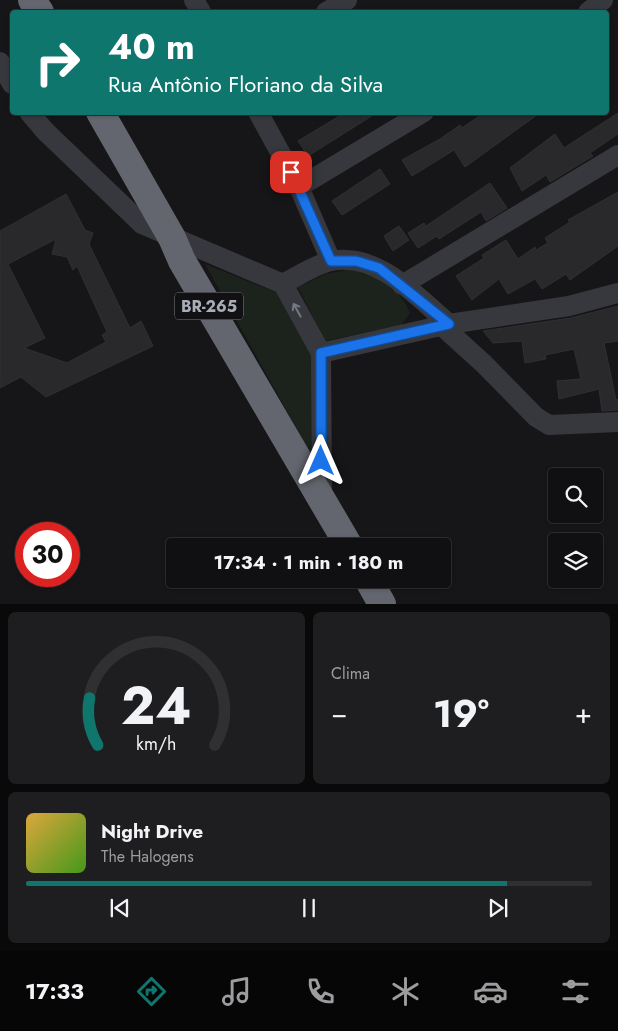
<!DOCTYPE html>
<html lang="pt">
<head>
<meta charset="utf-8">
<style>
  :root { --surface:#101012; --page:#1e1e20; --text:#f1f3f6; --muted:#9c9d9f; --line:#303032; --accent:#0f766e }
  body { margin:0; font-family:Jost,sans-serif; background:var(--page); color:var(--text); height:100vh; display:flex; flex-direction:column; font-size:19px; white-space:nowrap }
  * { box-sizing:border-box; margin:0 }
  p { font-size:16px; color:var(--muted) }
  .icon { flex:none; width:28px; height:28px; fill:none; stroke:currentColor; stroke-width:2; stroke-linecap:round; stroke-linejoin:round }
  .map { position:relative; height:604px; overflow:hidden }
  .side { display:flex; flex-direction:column; gap:8px; padding:8px; background:#09090a; flex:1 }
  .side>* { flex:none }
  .guide { position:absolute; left:10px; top:10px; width:599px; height:105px; border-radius:5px; box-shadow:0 1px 4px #0004,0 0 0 1px var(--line); background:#0f766e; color:#fff; overflow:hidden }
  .fabs { position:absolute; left:548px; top:468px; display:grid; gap:10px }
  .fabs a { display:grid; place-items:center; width:55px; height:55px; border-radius:5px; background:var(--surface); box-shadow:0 1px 4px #0004,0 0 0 1px var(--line); font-size:25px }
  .speed { position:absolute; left:15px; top:522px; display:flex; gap:10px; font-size:25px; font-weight:700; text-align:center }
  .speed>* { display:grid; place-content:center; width:65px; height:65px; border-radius:50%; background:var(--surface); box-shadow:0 1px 4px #0004,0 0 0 1px var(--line); line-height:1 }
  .speed .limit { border:8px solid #d22; background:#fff; color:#111 }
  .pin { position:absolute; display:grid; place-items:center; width:42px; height:42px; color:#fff; margin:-21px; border-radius:10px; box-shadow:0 2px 8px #0006 }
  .me { position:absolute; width:55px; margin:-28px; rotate:0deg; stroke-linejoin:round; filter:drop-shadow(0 0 4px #0008) }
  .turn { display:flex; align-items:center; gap:18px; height:105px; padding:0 15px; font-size:22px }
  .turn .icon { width:65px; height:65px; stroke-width:2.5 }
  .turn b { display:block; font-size:35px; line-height:42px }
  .big { font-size:38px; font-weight:700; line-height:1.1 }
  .side .tile { flex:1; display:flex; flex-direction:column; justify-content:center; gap:8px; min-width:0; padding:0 18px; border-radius:8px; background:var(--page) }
  .side .dial { align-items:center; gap:0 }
  .dial svg { height:130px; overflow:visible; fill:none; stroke:var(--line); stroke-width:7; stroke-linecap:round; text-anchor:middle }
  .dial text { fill:var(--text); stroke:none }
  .song { display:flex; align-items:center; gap:15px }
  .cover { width:60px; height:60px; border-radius:8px; background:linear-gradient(135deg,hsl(40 70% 55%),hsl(100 70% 35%)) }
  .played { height:5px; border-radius:2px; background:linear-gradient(90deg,var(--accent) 85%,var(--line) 85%) }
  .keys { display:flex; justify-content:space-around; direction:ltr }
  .heat { display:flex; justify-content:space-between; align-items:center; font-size:28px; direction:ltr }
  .side .tiles { flex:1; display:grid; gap:8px; grid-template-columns:1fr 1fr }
  .tile:last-child { grid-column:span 2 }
  .trip { position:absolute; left:166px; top:538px; width:285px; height:50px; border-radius:5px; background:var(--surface); box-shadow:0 1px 4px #0004,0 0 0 1px var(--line); font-weight:700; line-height:50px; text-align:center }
  .menu { display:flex; height:80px; justify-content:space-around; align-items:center; background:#060607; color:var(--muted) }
  .menu .icon { width:35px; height:35px }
  .menu .on { color:var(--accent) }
  .menu b { font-size:22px; color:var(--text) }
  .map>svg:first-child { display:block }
  .green { fill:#1c231d }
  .building { fill:#29292c; stroke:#303034; fill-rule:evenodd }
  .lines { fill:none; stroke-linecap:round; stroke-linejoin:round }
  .street { stroke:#37383d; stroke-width:20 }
  .highway { stroke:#63666e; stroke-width:28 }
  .oneway { stroke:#757881 }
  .route-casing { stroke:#114b97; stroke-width:12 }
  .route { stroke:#1a73e8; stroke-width:9 }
  .labels { text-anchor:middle; stroke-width:5; stroke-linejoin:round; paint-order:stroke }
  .shield { fill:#111113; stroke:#7b7e86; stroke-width:1 }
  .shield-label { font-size:16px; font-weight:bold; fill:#a8adb8 }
</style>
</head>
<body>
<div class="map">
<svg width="618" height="604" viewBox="0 0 618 604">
  <rect width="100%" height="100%" fill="#161618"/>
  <!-- green -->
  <path class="green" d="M 205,264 L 277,293 L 312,356 L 313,458 Z
    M 347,270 C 373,273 401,288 410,313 L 401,325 L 325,341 L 298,287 L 326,274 Z"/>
  <!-- building -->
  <path class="building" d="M 346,112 L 378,112 L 308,156 L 298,141 Z
    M 485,112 L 541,112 L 465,167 L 454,150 L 412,176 L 402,160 L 440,139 L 460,125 L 462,128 Z
    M 618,113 L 618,134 L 590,153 L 593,156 L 550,182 L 546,175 L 522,191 L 510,168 L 555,134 L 564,148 Z
    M 380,169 L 390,184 L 342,215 L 332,201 Z
    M 490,183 L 507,208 L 486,221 L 481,212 L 439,239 L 437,236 L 418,248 L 408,233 L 424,223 L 426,226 Z
    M 618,192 L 618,246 L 570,280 L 566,274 L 542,289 L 535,279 L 508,294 L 499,279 L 472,300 L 456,276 L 484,258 L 482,255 L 506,240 L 518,259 L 535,247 L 536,250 L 548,243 L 545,238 L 570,222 L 568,220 Z
    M 66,194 L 85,230 L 93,233 L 89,244 L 130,328 L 141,321 L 153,346 L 46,397 L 21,377 L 0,388 L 0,231 ZM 56,239 L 52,254 L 67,257 L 73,270 L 77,266 L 107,332 L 102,335 L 106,342 L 67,363 L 24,348 L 45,338 L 8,264 Z
    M 399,226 L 409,240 L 393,251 L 384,236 Z
    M 618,306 L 618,341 L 604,343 L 616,400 L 618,399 L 618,410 L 602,411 L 599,389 L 559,399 L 557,381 L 581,379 L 574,349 L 545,355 L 546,359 L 525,363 L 522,341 L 493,343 L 483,331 L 571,318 Z"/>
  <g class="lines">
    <!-- street -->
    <path class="street" d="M 194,0 L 201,12
      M 326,12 L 347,0
      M 588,12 L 603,0
      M 0,62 L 12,84
      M 29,112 L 45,131 L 142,224 L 283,284 L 321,353 L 322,497
      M 258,112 L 299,187 L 331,261
      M 299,187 L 424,112
      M 283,284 C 298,276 314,265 331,261 C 378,252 416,296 449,324
      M 402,285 L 618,155
      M 441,325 L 484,364 L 536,417 L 549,425 L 618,422
      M 321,353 L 449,324 L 569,306 L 618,293"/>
    <!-- highway -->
    <path class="highway" d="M 32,0 L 40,12
      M 100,112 L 172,238 L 182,261 L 349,546
      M 368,579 L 382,604"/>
  </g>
  <!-- one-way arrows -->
  <defs><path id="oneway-shaft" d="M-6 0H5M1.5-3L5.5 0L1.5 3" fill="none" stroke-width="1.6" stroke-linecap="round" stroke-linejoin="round" transform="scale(1.25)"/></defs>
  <use class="oneway" href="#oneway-shaft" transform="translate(297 310) rotate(-119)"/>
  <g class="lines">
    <!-- route casing -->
    <g class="route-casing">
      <path id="route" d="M 291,172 L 331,261 L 356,261 L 379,268 L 449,324 L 321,353 L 321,461"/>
    </g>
    <!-- route -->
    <use href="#route" class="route"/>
  </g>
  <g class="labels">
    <!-- shield labels -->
    <rect class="shield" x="175" y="292.5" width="68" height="27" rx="4"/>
    <g class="shield-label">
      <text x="209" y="312">BR-265</text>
    </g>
  </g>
</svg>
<div class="fabs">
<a><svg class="icon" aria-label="search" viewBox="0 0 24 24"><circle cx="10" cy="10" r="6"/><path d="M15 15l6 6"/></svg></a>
<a><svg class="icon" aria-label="layers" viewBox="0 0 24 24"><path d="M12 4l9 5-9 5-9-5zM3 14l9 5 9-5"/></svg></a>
</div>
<div class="speed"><div class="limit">30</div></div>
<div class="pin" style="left:291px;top:172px;background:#d93025"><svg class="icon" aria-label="arrive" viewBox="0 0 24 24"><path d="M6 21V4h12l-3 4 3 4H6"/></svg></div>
<svg class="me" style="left:321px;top:461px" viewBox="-20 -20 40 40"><path d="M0-17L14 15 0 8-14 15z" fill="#1a73e8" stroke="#fff" stroke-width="4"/></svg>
<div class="trip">17:34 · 1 min · 180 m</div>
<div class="guide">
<div class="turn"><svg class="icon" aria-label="right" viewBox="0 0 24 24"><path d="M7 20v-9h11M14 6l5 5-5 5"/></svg><div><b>40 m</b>Rua Antônio Floriano da Silva</div></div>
</div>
</div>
<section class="side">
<div class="tiles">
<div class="tile dial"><svg viewBox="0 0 100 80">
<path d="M14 69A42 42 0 1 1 86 69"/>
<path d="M14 69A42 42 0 0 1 9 40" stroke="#0f766e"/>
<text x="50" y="56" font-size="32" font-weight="700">24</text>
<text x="50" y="72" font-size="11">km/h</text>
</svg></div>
<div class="tile"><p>Clima</p>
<div class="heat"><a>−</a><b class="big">19°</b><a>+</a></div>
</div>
<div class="tile">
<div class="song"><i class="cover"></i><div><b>Night Drive</b><p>The Halogens</p></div></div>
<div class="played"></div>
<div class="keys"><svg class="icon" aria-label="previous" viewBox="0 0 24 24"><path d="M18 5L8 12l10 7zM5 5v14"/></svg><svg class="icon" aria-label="pause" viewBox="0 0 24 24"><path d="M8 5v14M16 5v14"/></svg><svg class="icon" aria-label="next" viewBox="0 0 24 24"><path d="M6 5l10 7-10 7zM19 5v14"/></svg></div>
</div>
</div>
</section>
<nav class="menu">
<b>17:33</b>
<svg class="icon on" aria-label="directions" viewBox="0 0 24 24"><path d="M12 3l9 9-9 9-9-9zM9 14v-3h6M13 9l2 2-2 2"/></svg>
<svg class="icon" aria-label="music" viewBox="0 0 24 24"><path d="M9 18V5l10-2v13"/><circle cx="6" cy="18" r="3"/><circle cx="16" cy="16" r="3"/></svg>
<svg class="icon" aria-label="phone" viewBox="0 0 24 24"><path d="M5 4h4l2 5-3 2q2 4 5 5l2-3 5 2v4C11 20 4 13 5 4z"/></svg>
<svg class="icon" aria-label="climate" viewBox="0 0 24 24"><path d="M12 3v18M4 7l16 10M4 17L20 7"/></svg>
<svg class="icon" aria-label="car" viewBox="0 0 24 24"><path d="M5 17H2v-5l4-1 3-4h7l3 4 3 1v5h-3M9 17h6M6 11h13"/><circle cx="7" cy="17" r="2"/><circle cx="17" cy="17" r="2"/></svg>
<svg class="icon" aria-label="filters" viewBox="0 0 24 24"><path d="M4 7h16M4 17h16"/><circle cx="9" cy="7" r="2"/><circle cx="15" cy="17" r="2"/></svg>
</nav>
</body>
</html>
